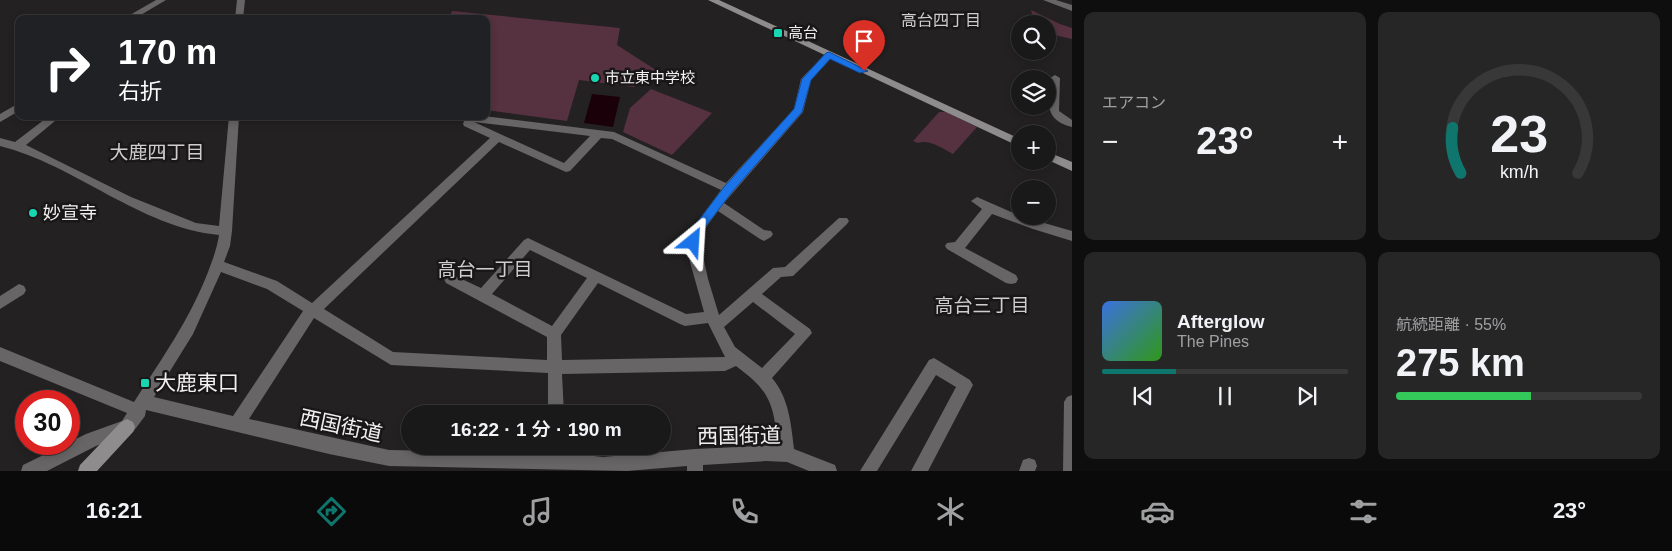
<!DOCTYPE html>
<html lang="ja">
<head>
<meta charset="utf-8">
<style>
  :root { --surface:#1a191a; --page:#272627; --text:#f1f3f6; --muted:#9fa0a2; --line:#383839; --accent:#0f766e }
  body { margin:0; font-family:Helvetica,"Noto Sans JP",sans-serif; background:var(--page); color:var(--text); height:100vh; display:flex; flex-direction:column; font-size:19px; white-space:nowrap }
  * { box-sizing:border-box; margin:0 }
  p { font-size:16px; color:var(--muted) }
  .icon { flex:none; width:28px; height:28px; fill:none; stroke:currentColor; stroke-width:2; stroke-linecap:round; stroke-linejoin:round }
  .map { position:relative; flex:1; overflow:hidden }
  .sheet { display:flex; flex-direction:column; gap:12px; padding:12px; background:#0e0e0e; width:600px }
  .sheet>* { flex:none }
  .banner { position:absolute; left:15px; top:15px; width:475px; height:105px; border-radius:10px; box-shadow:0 2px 8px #0003,0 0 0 1px var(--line); background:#202124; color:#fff; overflow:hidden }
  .controls { position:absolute; left:1011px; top:15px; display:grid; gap:10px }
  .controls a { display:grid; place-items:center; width:45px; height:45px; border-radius:50%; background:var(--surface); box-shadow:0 2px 8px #0003,0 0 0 1px var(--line); font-size:25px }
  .speed { position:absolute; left:15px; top:390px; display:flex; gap:10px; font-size:25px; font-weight:700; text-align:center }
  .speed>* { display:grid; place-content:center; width:65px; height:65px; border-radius:50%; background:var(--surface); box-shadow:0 2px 8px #0003,0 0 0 1px var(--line); line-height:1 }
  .speed .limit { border:8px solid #d22; background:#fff; color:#111 }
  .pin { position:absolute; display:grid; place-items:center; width:42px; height:42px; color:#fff; margin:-51px -21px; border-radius:50% 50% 50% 0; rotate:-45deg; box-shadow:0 0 5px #0007 }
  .pin .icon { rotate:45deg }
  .me { position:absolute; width:55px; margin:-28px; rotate:27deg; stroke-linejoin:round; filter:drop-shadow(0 0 4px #0008) }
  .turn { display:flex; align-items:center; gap:18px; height:105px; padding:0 20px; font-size:22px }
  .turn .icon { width:65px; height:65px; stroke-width:2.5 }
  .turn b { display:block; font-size:35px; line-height:42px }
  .big { font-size:38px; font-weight:600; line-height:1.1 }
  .sheet .widget { flex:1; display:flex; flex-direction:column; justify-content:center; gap:8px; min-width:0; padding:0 18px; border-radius:10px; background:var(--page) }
  .sheet .dial { align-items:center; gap:0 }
  .dial svg { height:130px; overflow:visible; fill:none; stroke:var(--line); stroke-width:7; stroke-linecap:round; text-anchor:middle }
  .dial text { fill:var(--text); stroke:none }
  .song { display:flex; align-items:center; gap:15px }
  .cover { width:60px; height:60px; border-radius:8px; background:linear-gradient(135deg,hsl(220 70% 55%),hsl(110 70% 35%)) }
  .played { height:5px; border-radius:2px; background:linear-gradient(90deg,var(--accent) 30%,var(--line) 30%) }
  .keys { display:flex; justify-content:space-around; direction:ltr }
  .heat { display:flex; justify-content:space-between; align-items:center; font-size:28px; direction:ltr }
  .charge { height:8px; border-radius:4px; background:linear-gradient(90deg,#34c759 55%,var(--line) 0) }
  .sheet .tiles { flex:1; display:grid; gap:12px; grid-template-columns:repeat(2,1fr) }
  .trip { position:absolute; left:401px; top:405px; width:270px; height:50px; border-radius:25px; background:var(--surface); box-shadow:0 2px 8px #0003,0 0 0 1px var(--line); font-weight:600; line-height:50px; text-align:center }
  .tabs { display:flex; height:80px; justify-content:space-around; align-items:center; background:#0a0a0a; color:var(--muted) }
  .tabs .icon { width:35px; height:35px }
  .tabs .selected { color:var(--accent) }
  .tabs b { font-size:22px; color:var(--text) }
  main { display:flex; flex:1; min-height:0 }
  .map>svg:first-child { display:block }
  .green { fill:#563140 }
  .water { fill:#1a0009 }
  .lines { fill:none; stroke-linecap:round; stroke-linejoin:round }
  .street { fill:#676566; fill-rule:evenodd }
  .secondary { fill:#8e8c8d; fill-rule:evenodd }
  .route { fill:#1a73e8; stroke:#114b97 }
  .poi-dot { fill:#1ad5b2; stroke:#1a1718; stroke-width:2 }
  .labels { text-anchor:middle; stroke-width:5; stroke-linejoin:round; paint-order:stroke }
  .far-poi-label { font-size:15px; fill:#f1efef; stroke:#1a1718; text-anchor:start }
  .far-neighbourhood-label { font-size:16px; fill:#d0cdce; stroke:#1a1718 }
  .poi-label { font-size:18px; fill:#f1efef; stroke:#1a1718; text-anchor:start }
  .neighbourhood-label { font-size:19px; fill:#d0cdce; stroke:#1a1718 }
  .near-poi-label { font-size:21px; fill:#f1efef; stroke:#1a1718; text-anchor:start }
  .near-street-label { font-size:21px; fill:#f1efef; stroke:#1a1718 }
</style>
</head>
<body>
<main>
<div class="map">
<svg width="1072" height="471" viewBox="0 0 1072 471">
  <rect width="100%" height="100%" fill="#232122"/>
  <!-- green -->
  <path class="green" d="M 1031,10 L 1060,24 L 1072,28 L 1072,39 L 1054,35 L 1048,29 L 1048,24 L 1042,24 L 1032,14 Z
    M 452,11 L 620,28 L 617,45 L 659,72 L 644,85 L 637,84 L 634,87 L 579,80 L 567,121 L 486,110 L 486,19 L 449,19 Z
    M 651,89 L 712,113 L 672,155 L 623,132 L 630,108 Z
    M 939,112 L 946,112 L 977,127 L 953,154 C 943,149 930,139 918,143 L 913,141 Z"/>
  <!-- water -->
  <path class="water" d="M 592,94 L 620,97 L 613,127 L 584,123 Z"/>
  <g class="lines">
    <!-- street -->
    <path class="street" d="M 156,0 L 166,0 L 134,19 L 123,19 Z
      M 237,0 L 245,0 L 243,19 L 235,19 Z
      M 1043,0 L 1056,0 L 1072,5 L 1072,11 Z
      M 829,52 L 834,55 L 811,80 L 803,112 L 724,203 L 764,230 L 771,231 L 773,234 L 771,237 L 764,241 L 760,239 L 718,211 L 699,237 L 708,279 L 719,315 L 773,268 L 785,267 L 839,218 L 847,218 L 849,221 L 847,224 L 793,276 L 781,277 L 762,294 L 810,329 L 812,333 L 772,378 C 789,398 791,424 794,449 L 835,465 L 837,471 L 809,471 L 787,462 L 766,461 L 703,465 L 703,471 L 687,471 L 687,466 L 627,471 L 389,466 L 329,454 L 146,410 L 145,416 L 133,432 L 96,446 L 47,471 L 21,471 L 23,465 L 86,434 L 122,421 L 127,413 L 0,361 L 0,347 L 134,402 C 161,360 190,319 208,272 C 213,259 217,248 219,235 C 139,227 76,165 0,146 L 0,138 L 15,142 L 49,116 L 61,116 L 26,145 L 131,197 L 196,223 L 219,226 L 229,116 L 239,116 L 232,231 L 230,246 L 224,262 L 277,281 L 312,303 L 490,138 L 464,126 L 463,124 L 464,121 L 451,118 L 450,116 L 484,116 L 614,132 L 726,183 L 794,109 L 801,79 L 826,53 ZM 474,122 L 590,136 L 564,163 ZM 601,138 L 612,139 L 721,190 L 687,236 L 690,262 L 704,312 L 686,314 L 528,238 L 524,240 L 481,288 L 451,274 L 446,275 L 444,279 L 446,283 L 547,337 L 547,360 L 393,352 L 324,309 L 499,142 L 566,172 L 570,171 ZM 530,250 L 587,278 L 552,326 L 492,294 ZM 221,272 L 267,289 L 303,311 L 233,416 L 154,397 L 193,334 ZM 598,283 L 680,324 L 685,326 L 708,323 L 725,357 L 562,360 L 561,335 ZM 753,302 L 795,334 L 762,368 L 735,347 L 724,327 ZM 314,318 L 391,365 L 548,373 L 548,414 L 564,414 L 562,374 L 725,371 L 736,366 C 771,392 773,403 778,445 L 695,449 L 603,457 L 566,453 L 565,446 L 549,446 L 549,453 L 389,450 L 249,419 Z
      M 1055,75 L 1060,78 L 1059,111 L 1072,120 L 1072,127 C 1043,119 1049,103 1050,78 Z
      M 19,103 L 19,111 L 0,122 L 0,114 Z
      M 977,197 L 1020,216 L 1072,231 L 1072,241 L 1033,229 L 992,214 L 965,248 L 1016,275 L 1018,279 L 1016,283 L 1011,284 L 1006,283 L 947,249 L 945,246 L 947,243 L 955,242 L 982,209 L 971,201 Z
      M 19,284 L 24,286 L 26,290 L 24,294 L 0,309 L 0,296 Z
      M 934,358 L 970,380 L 973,385 L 928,471 L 911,471 L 956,387 L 936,375 L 877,471 L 860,471 L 929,360 Z
      M 1072,395 L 1072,471 L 1063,471 L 1064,402 L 1067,397 Z
      M 1029,458 L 1035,460 L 1037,466 L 1035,471 L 1019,471 L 1023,460 Z"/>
    <!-- secondary -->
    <path class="secondary" d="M 708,0 L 719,0 L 1020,139 L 1020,147 Z
      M 1048,152 L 1072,162 L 1072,171 L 1048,160 Z
      M 127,419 L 133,422 L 135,427 L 133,432 L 97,471 L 78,471 L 80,465 L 121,422 Z"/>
  </g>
  <!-- route -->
  <path class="route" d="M 829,52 L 868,71 L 860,73 L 830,59 L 811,80 L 802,112 L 732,192 L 700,234 L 697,245 L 689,245 L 687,236 L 724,187 L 794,109 L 802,79 L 826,53 Z"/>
  <!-- markers -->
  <g class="poi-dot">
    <rect x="773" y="28" width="10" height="10" rx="2.5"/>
    <circle cx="595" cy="78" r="5"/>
    <circle cx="33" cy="213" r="5"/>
    <rect x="140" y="378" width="10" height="10" rx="2.5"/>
  </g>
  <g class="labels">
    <!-- far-poi labels -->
    <g class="far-poi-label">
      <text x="788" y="38">高台</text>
      <text x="605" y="83">市立東中学校</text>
    </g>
    <!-- far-neighbourhood labels -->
    <g class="far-neighbourhood-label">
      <text x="941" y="26">高台四丁目</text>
    </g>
    <!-- poi labels -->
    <g class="poi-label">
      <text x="43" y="219">妙宣寺</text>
    </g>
    <!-- neighbourhood labels -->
    <g class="neighbourhood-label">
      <text x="157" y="159">大鹿四丁目</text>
      <text x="485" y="276">高台一丁目</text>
      <text x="982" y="312">高台三丁目</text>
    </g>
    <!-- near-poi labels -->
    <g class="near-poi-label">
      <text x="155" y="390">大鹿東口</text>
    </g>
    <!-- near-street labels -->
    <g class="near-street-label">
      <text transform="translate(341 426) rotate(12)" y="7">西国街道</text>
      <text transform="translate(739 436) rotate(-1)" y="7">西国街道</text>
    </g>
  </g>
</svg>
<div class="controls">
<a><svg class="icon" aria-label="search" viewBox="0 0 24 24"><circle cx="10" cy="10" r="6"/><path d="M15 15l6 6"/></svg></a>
<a><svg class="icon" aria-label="layers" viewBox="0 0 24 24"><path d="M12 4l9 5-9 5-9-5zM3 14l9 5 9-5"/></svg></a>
<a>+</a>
<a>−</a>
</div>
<div class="speed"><div class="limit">30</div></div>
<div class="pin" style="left:864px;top:71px;background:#d93025"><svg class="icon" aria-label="arrive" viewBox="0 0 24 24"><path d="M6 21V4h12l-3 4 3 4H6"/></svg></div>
<svg class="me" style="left:693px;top:242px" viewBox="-20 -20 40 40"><path d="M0-17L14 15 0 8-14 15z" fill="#1a73e8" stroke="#fff" stroke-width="4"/></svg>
<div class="trip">16:22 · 1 分 · 190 m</div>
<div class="banner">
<div class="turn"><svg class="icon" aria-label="right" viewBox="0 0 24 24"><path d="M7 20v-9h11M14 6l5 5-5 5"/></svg><div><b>170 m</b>右折</div></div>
</div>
</div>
<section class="sheet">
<div class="tiles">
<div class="widget"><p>エアコン</p>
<div class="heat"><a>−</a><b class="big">23°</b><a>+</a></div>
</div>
<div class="widget dial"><svg viewBox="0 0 100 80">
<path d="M14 69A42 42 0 1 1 86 69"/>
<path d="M14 69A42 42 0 0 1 9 41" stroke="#0f766e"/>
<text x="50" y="56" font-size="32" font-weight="700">23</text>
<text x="50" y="72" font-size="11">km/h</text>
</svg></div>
<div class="widget">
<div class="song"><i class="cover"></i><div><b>Afterglow</b><p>The Pines</p></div></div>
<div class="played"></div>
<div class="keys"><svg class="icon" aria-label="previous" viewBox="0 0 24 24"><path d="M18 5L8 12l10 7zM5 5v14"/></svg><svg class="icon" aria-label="pause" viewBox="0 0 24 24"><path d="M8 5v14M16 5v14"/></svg><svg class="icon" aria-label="next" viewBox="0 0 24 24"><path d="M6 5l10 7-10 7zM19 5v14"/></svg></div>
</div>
<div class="widget"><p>航続距離 · 55%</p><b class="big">275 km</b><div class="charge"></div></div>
</div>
</section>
</main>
<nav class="tabs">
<b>16:21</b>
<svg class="icon selected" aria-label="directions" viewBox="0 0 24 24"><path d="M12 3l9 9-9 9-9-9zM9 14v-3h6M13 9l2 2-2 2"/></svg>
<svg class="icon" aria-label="music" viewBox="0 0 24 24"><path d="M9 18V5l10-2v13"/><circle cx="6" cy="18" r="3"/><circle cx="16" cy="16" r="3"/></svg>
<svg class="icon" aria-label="phone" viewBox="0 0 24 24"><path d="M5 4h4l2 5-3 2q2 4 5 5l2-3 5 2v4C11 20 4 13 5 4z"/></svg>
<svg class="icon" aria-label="climate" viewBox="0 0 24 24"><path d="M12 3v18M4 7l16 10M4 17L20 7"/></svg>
<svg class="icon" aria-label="car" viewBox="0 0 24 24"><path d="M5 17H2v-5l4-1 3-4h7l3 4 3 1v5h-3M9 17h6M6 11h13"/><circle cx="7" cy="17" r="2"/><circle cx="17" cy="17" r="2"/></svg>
<svg class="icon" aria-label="filters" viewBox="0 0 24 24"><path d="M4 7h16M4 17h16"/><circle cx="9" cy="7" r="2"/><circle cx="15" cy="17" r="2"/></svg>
<b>23°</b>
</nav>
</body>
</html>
